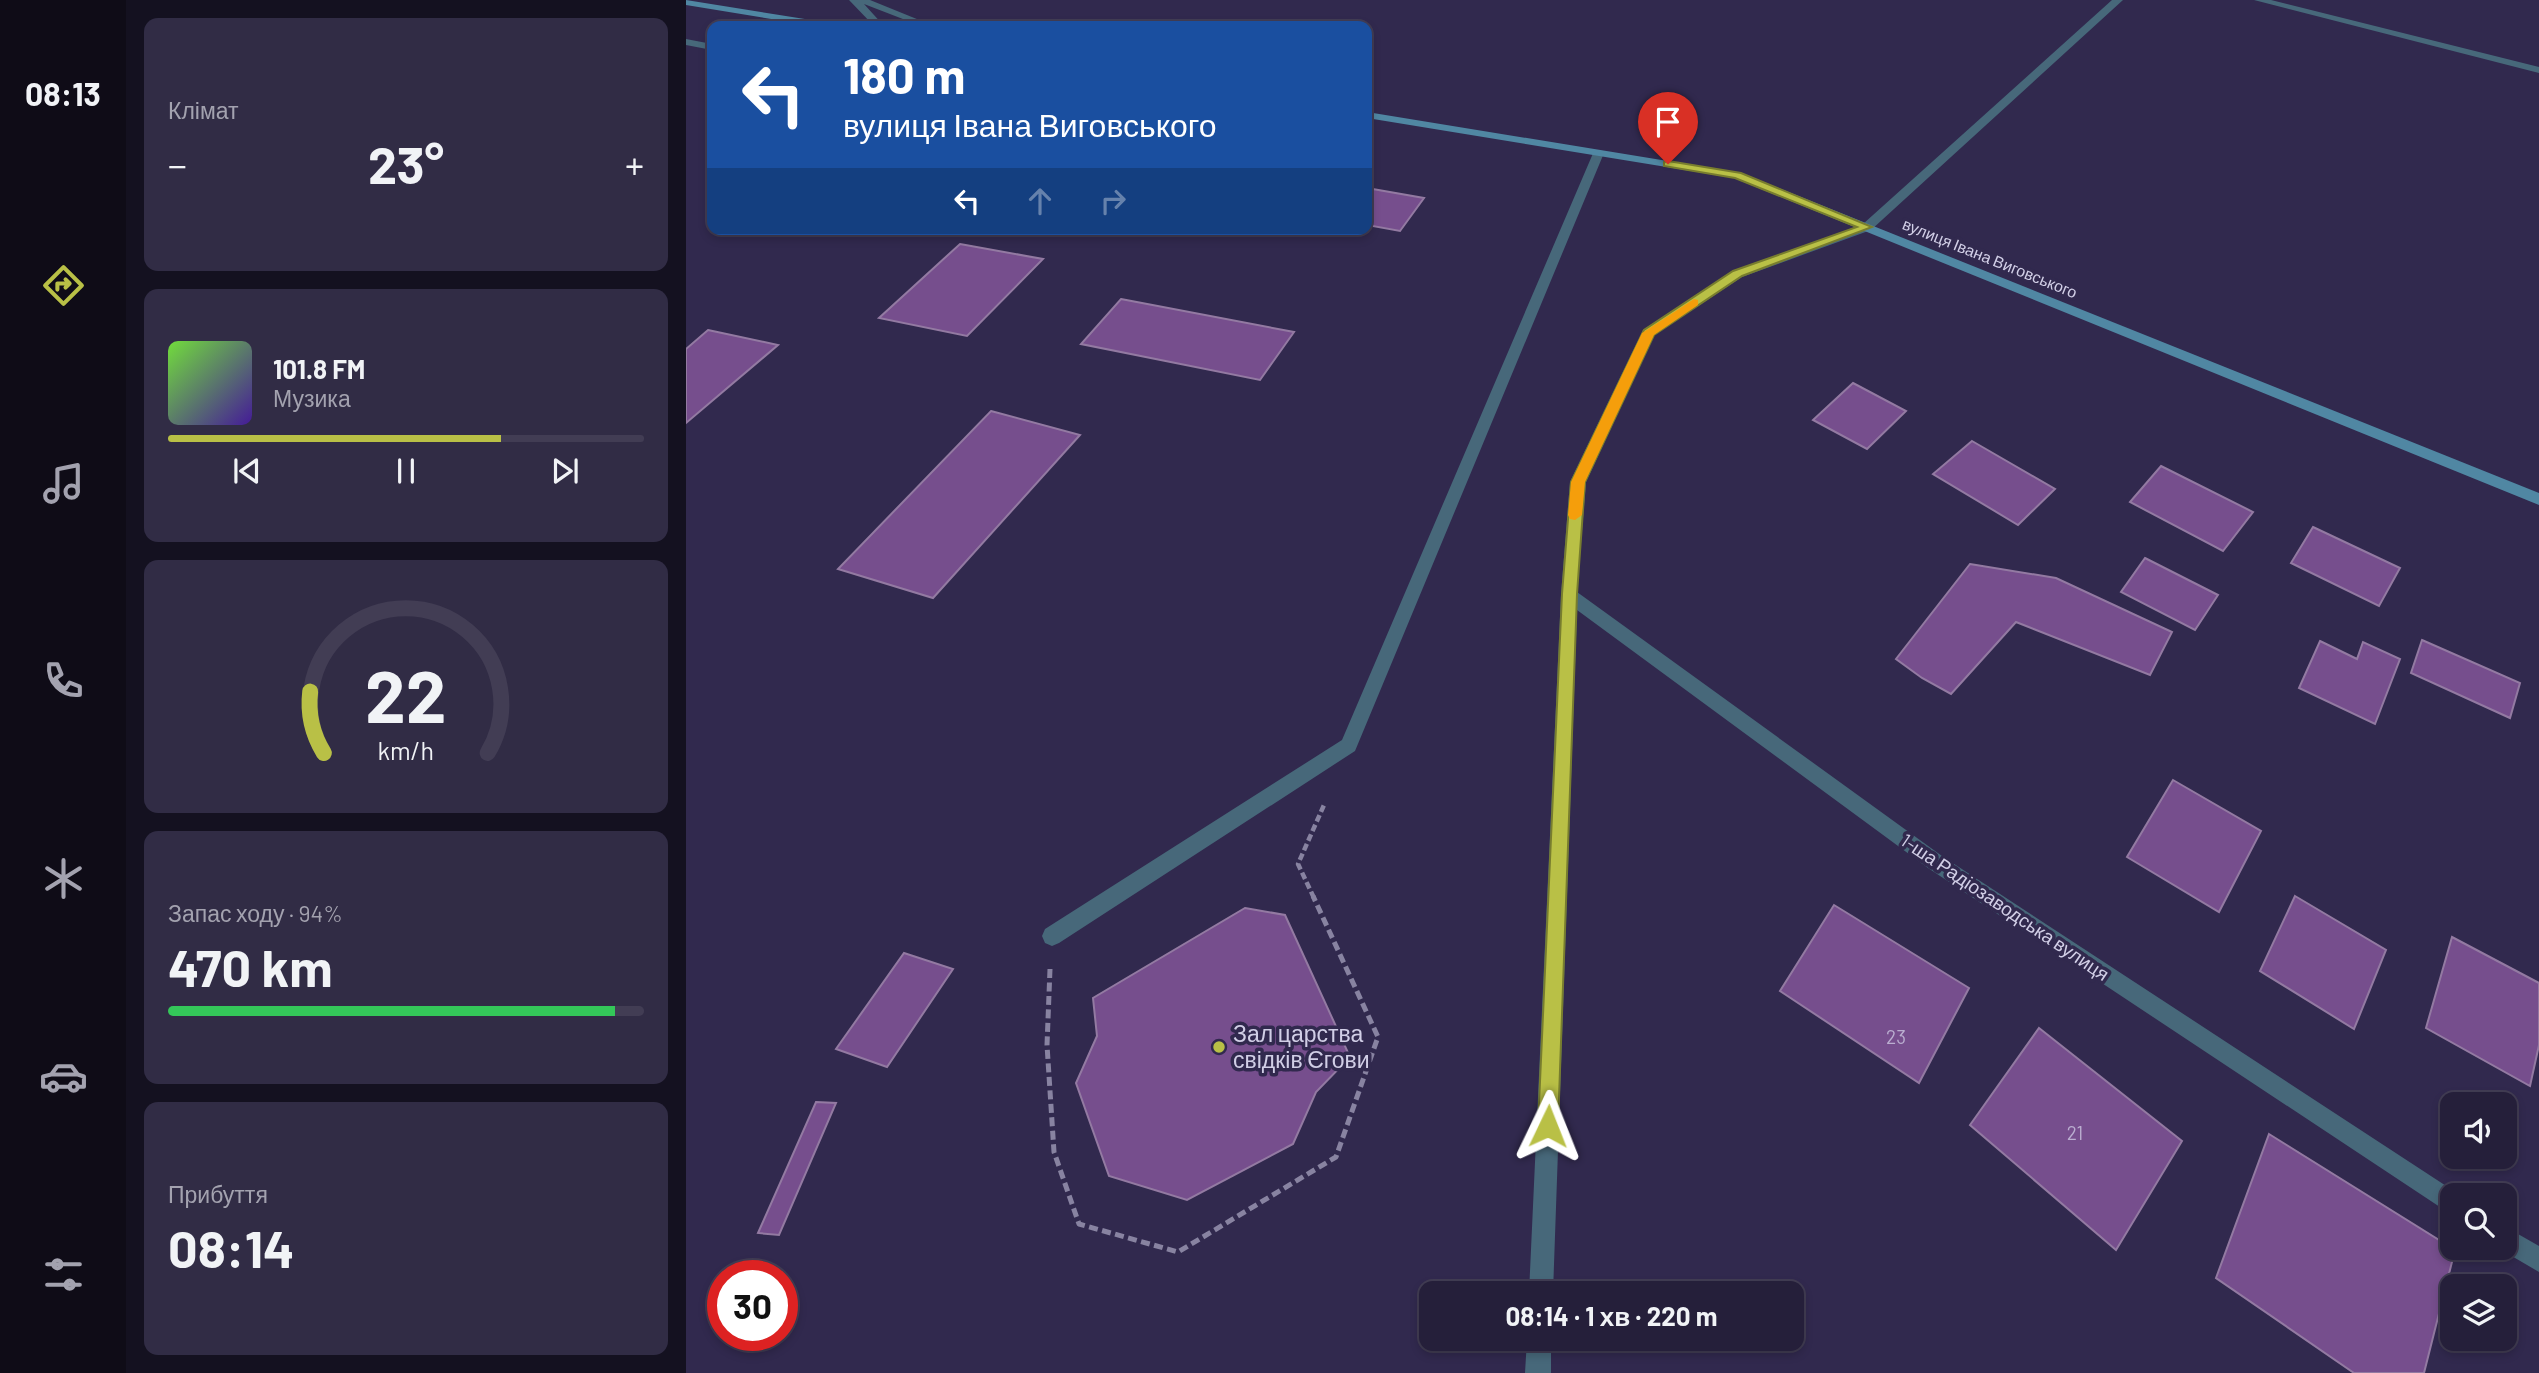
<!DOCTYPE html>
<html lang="uk">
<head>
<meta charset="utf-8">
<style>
  :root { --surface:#251f3a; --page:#312c45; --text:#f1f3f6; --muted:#a3a2af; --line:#423d54; --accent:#b9c046 }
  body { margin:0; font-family:Barlow,sans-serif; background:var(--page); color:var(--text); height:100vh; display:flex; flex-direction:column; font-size:26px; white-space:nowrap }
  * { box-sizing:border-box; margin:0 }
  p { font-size:23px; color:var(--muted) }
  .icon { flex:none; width:38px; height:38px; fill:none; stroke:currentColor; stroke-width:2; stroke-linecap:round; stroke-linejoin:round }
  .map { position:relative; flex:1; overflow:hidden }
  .details { display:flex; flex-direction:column; gap:18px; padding:18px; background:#141120; width:560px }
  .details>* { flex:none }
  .top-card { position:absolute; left:21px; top:21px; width:665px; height:214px; border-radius:14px; box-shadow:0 4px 10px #0003,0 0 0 2px var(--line); background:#1a4fa0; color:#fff; overflow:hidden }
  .fabs { position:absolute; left:1754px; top:1092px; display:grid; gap:14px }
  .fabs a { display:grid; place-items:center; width:77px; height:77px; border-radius:14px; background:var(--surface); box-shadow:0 4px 10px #0003,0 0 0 2px var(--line); font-size:35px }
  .speed { position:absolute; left:21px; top:1260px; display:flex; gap:14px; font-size:35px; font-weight:700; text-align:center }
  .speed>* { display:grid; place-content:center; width:91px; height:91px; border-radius:50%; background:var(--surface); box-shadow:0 4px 10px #0003,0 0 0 2px var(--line); line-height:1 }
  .speed .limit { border:10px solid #d22; background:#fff; color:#111 }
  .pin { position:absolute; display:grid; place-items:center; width:60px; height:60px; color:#fff; margin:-72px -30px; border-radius:50% 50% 50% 0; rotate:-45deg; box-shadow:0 0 7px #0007 }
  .pin .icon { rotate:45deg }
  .me { position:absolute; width:77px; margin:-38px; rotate:2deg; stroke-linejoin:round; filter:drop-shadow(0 0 5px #0008) }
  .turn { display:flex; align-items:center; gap:24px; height:147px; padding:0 21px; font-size:32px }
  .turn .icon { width:91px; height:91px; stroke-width:2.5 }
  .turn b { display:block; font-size:49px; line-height:60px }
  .lanes { display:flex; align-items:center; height:66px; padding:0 21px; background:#0003; justify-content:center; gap:35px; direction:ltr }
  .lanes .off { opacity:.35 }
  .big { font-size:52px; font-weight:700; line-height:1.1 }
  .details .tile { flex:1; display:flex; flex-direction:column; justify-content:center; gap:10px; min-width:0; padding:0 24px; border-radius:14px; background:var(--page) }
  .details .dial { align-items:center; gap:0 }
  .dial svg { height:182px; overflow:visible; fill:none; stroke:var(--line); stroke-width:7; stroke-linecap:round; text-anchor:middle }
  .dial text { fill:var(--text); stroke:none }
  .song { display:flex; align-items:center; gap:21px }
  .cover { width:84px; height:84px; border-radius:10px; background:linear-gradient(135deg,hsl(100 70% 55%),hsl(260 70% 35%)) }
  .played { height:7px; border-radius:4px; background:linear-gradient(90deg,var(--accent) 70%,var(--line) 70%) }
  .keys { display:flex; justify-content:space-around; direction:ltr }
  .heat { display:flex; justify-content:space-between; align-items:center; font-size:38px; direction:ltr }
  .charge { height:10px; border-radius:5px; background:linear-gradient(90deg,#34c759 94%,var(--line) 0) }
  .trip { position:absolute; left:733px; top:1281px; width:385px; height:70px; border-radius:14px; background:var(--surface); box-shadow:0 4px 10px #0003,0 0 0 2px var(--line); font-weight:700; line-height:70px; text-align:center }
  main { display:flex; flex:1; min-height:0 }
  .menu { display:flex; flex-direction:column; width:126px; justify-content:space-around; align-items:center; background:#0f0c17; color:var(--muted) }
  .menu .icon { width:49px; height:49px }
  .menu .on { color:var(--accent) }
  .menu b { font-size:32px; color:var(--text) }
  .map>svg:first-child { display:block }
  .building { fill:#764e8d; stroke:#937aa2; stroke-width:2 }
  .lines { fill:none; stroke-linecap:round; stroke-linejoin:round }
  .path-far1 { stroke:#8883a1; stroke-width:4.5; stroke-dasharray:7 3.5; stroke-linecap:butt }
  .path { stroke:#8883a1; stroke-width:5; stroke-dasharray:9 4.5; stroke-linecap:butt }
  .lane { fill:#47687a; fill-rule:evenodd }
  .street { fill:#47687a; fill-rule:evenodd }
  .secondary { fill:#5087a3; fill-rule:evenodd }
  .route { fill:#b9c046; stroke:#787d2e; stroke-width:2 }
  .slow { fill:#f59e0b }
  .poi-dot { fill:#b9c046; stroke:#31294e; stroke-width:2.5 }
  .labels { text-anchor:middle; stroke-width:7; stroke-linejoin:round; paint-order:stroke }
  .far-street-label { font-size:16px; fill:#d1cee6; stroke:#31294e }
  .street-label { font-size:19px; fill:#d1cee6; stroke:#31294e }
  .near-number-label { font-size:19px; fill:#baaed0 }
  .near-poi-label { font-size:23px; fill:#d1cee6; stroke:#31294e; text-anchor:start }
</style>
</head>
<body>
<main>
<nav class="menu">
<b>08:13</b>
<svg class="icon on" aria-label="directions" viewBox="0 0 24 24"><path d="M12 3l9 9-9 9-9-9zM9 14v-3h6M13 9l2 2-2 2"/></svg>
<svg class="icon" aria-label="music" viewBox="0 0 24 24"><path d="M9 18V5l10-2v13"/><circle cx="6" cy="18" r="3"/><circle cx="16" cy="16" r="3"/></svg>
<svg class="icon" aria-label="phone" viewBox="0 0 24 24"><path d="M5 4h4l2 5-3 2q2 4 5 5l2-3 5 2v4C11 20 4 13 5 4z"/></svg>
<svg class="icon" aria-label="climate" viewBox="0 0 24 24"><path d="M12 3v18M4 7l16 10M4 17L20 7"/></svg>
<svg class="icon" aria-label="car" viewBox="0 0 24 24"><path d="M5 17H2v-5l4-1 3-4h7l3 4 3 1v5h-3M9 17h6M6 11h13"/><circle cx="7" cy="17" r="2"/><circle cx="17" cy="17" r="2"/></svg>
<svg class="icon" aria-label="filters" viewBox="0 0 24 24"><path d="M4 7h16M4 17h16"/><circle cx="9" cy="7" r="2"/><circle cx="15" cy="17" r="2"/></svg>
</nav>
<section class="details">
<div class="tile"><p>Клімат</p>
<div class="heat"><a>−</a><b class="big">23°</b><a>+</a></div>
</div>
<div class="tile">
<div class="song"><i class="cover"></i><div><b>101.8 FM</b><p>Музика</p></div></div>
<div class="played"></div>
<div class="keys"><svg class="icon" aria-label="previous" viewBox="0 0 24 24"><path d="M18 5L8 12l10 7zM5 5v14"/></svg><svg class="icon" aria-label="pause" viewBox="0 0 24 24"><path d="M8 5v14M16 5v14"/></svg><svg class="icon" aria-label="next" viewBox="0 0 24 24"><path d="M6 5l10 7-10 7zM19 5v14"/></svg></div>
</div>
<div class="tile dial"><svg viewBox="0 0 100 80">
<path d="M14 69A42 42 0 1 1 86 69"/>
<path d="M14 69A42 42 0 0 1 8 42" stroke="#b9c046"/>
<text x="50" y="56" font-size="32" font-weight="700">22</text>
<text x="50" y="72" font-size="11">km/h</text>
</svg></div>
<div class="tile"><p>Запас ходу · 94%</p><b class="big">470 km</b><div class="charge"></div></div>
<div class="tile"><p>Прибуття</p><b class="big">08:14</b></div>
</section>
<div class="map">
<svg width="1853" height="1373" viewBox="0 0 1853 1373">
  <rect width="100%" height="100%" fill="#31294e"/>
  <!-- building -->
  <path class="building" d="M 681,188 L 738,198 L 714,231 L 681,225 Z
    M 274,244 L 357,259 L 281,336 L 193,318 Z
    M 435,299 L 608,332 L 574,380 L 395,344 Z
    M 22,330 L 92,345 L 0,423 L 0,349 Z
    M 1167,383 L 1220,411 L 1181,449 L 1127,420 Z
    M 305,411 L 394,435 L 247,598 L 152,569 Z
    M 1286,441 L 1369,489 L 1332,525 L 1247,474 Z
    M 1475,466 L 1567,512 L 1537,551 L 1444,502 Z
    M 1627,527 L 1714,568 L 1693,606 L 1605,563 Z
    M 1459,558 L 1532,595 L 1509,630 L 1435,592 Z
    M 1284,564 L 1370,578 L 1486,632 L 1464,675 L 1330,622 L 1265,694 L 1236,678 L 1210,659 Z
    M 1736,640 L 1834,683 L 1824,718 L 1725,673 Z
    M 1634,641 L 1671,659 L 1677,642 L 1714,659 L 1689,724 L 1613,688 Z
    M 1487,780 L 1575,831 L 1533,912 L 1441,857 Z
    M 1609,896 L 1700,950 L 1668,1029 L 1574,971 Z
    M 1148,905 L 1283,988 L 1233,1083 L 1094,991 Z
    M 559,908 L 599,915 L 664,1057 L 630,1092 L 607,1144 L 501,1200 L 423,1176 L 390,1083 L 411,1036 L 407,998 Z
    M 1766,937 L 1853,983 L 1853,1045 L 1844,1086 L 1740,1028 Z
    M 218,953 L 267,969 L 201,1067 L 150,1049 Z
    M 1353,1028 L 1496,1141 L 1430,1250 L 1284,1125 Z
    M 130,1102 L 150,1103 L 93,1235 L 72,1233 Z
    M 1583,1134 L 1769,1250 L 1738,1373 L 1668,1373 L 1530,1278 Z"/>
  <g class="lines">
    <!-- path-far1 -->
    <path class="path-far1" d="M 628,898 L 612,864 L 638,805"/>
    <!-- path -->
    <path class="path" d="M 364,969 L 361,1045 L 368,1152 L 393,1224 L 492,1252 L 650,1157 L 692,1037 L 627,896"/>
    <!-- lane -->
    <path class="lane" d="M 163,0 L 184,0 L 248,26 L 235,26 L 178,4 L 198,26 L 188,26 Z
      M 1426,0 L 1437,0 L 1185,230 L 1177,230 L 1177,224 Z
      M 1568,0 L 1585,0 L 1853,67 L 1853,73 Z
      M 0,39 L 26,44 L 26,50 L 0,45 Z
      M 908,151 L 918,153 L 669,751 L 373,943 L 366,946 L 359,943 L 356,936 L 359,929 L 656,740 Z"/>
    <!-- street -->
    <path class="street" d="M 1181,223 L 1187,227 L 1185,230 L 1056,277 L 968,335 L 900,482 L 891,592 L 1256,856 L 1774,1195 L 1766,1195 L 1766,1215 L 1242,868 L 891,610 L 867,1293 L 843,1293 L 875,595 L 884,482 L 957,330 L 1046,271 Z
      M 1818,1226 L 1853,1246 L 1853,1272 L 1812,1248 L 1818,1248 Z
      M 841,1339 L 865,1339 L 865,1373 L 839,1373 Z"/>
    <!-- secondary -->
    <path class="secondary" d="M 0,0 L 144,23 L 149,26 L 128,26 L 0,5 Z
      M 681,112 L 1055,173 L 1853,493 L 1853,505 L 1048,178 L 681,118 Z"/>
  </g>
  <!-- route -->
  <path class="route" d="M 982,161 L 1055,173 L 1186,227 L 1056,276 L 968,335 L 899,482 L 891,594 L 872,1126 L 869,1133 L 862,1136 L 855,1133 L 852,1126 L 876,594 L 885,482 L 958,330 L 1047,271 L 1171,227 L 1049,178 L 978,166 L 978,162 Z"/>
  <!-- slow -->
  <path class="slow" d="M 1008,299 L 1012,300 L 1012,305 L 968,335 L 899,482 L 896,515 L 889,520 L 884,519 L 882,515 L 885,482 L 956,333 Z"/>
  <!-- markers -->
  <circle class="poi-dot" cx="533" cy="1047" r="7"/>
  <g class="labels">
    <!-- far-street labels -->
    <g class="far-street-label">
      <text transform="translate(1304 258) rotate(22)" y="6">вулиця Івана Виговського</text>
    </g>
    <!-- street labels -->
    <g class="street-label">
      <text transform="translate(1319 907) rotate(34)" y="7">1-ша Радіозаводська вулиця</text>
    </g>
    <!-- near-number labels -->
    <g class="near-number-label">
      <text x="1210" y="1044">23</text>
      <text x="1389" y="1140">21</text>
    </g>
    <!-- near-poi labels -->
    <g class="near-poi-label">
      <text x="547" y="1042">Зал царства<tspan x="547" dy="26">свідків Єгови</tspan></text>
    </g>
  </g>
</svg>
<div class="fabs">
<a><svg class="icon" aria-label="sound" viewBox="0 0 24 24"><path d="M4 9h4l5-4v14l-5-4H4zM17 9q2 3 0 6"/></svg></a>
<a><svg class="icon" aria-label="search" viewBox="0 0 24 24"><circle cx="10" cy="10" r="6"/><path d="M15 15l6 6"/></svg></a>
<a><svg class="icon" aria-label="layers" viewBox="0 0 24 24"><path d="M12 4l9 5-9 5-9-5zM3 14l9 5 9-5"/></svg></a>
</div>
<div class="speed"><div class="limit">30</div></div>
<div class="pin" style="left:982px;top:164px;background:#d93025"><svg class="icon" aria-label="arrive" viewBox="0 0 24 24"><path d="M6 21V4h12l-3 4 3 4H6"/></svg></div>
<svg class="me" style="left:862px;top:1126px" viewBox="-20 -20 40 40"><path d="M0-17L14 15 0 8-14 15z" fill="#b9c046" stroke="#fff" stroke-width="4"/></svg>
<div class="trip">08:14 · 1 хв · 220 m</div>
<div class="top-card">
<div class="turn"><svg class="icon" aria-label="left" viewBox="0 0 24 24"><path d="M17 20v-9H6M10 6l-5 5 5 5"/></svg><div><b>180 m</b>вулиця Івана Виговського</div></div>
<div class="lanes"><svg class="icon" aria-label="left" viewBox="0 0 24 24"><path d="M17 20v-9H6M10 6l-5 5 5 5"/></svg><svg class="icon off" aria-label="ahead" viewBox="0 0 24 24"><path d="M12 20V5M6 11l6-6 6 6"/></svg><svg class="icon off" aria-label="right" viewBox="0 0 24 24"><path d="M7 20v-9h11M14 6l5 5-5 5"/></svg></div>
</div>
</div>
</main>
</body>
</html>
